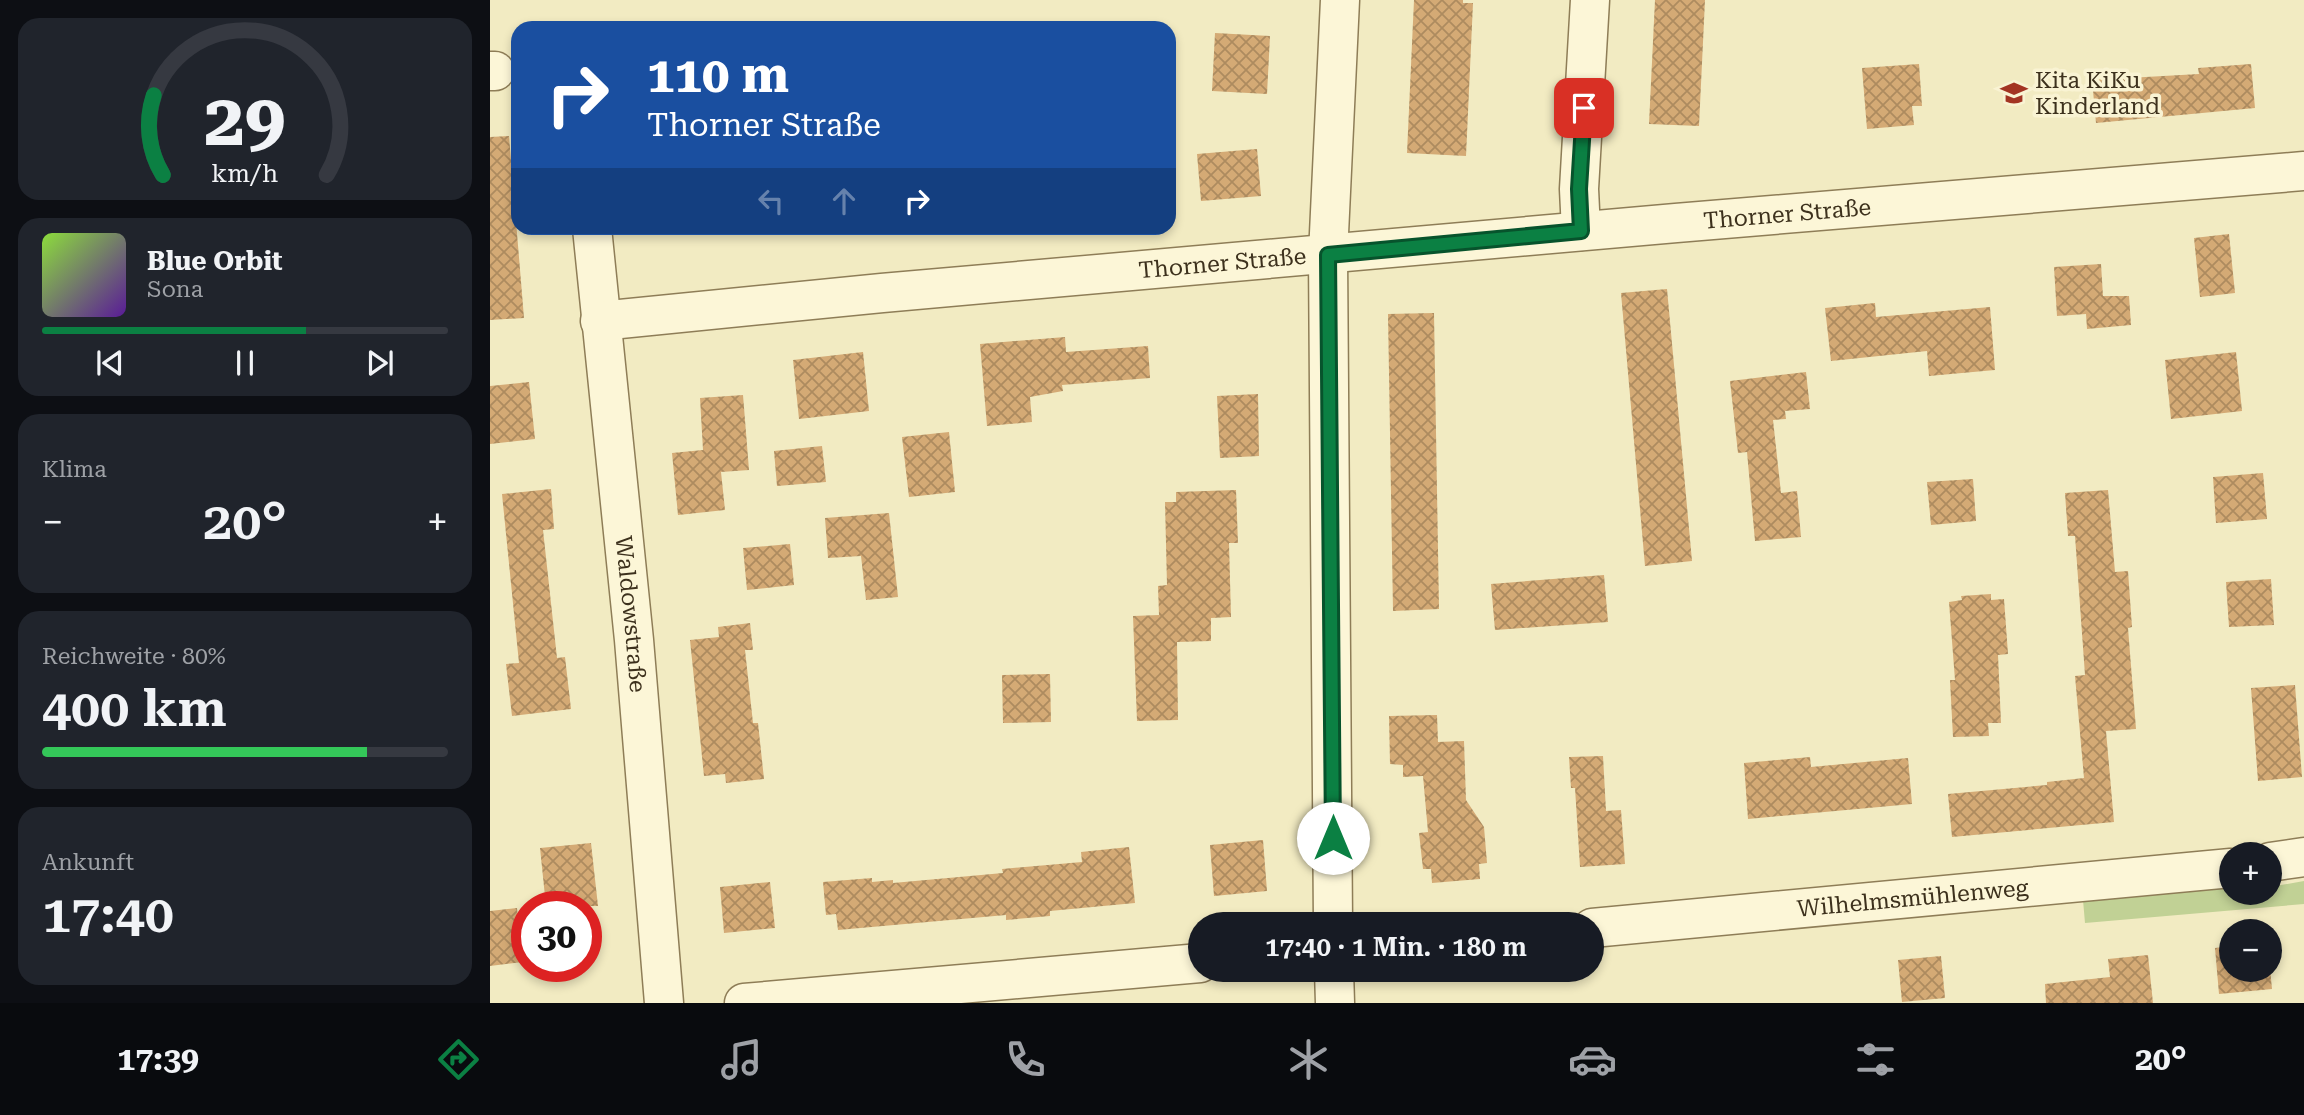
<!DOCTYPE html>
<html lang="de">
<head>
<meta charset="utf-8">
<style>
  :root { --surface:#171b24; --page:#20242c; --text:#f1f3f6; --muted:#9ea1a6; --line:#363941; --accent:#0b8043 }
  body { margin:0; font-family:"Roboto Serif",serif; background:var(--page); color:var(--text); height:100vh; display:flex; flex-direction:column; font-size:26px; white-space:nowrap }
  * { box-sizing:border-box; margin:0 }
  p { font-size:23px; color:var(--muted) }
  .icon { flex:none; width:38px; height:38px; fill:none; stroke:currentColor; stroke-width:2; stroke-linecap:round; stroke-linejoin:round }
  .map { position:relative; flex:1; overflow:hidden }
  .panel { display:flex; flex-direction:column; gap:18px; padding:18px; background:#0d0f14; width:490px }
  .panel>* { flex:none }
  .banner { position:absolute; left:21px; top:21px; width:665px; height:214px; border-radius:21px; box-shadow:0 4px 10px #0003; background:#1a4fa0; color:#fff; overflow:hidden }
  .fabs { position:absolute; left:1729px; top:842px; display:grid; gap:14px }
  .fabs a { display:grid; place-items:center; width:63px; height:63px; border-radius:50%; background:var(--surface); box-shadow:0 4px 10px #0003; font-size:35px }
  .speed { position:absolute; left:21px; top:891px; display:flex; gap:14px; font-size:35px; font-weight:700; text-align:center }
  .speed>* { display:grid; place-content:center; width:91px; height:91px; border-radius:50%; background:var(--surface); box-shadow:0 4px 10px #0003; line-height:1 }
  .speed .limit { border:10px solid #d22; background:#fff; color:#111 }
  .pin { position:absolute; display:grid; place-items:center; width:60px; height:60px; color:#fff; margin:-30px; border-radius:14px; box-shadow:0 4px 10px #0006 }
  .me { position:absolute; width:77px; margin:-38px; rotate:0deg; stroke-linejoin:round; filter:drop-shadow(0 0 5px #0008) }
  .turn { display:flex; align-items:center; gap:24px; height:147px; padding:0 21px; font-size:32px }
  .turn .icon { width:91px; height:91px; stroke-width:2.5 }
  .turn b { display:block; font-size:49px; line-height:60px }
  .lanes { display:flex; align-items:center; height:66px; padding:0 21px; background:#0003; justify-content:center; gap:35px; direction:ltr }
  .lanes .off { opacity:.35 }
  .big { font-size:52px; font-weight:600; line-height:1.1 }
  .panel .card { flex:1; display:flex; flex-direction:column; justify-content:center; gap:10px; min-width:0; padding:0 24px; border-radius:21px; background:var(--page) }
  .panel .dial { align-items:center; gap:0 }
  .dial svg { height:182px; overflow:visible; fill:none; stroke:var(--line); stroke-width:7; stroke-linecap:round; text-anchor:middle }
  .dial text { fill:var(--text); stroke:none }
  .song { display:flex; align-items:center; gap:21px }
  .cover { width:84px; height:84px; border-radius:10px; background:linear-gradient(135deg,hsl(90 70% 55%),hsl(270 70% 35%)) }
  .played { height:7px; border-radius:4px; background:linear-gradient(90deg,var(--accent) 65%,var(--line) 65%) }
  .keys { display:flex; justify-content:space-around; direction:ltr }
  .heat { display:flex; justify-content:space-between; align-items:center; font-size:38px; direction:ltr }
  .charge { height:10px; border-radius:5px; background:linear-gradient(90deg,#34c759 80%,var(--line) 0) }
  .trip { position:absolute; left:698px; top:912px; width:416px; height:70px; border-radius:35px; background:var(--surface); box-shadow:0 4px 10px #0003; font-weight:600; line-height:70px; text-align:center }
  .dock { display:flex; height:112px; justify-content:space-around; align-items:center; background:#090b0e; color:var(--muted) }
  .dock .icon { width:49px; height:49px }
  .dock .on { color:var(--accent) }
  .dock b { font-size:32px; color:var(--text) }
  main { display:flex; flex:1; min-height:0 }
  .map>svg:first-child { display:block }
  .grass { fill:#c1d195 }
  .building { fill:url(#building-cross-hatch) }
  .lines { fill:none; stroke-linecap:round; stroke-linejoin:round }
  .minor-casing { stroke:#8e7d57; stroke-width:41 }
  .minor { stroke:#fcf6d7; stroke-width:38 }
  .route-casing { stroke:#07532c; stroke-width:18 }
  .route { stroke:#0b8043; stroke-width:12 }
  .labels { text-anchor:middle; stroke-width:7; stroke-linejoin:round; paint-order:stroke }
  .poi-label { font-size:23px; fill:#3d311d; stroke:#f9f3d3; text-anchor:start }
  .street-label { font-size:23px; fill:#3d311d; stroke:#f9f3d3 }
</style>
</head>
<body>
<main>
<section class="panel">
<div class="card dial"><svg viewBox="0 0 100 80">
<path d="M14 69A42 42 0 1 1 86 69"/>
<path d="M14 69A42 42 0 0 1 10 34" stroke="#0b8043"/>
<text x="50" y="56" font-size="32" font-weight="700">29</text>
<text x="50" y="72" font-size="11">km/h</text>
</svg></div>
<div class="card">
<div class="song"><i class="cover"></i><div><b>Blue Orbit</b><p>Sona</p></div></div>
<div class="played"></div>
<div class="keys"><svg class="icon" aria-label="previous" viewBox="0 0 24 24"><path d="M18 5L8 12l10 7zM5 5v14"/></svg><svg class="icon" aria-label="pause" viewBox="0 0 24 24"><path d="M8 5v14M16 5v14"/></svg><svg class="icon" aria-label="next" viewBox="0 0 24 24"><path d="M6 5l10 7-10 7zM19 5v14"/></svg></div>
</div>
<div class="card"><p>Klima</p>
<div class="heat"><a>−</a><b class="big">20°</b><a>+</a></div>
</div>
<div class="card"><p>Reichweite · 80%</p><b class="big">400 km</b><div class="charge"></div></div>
<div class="card"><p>Ankunft</p><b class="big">17:40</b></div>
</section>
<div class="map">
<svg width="1814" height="1003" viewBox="0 0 1814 1003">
  <defs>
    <pattern id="building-cross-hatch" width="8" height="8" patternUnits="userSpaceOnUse" patternTransform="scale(1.75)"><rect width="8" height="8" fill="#d4aa75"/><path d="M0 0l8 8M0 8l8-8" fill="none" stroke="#ad8b5f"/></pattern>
  </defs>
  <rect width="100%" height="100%" fill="#f2ebc2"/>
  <!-- grass -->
  <path class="grass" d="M 1814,881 L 1814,904 L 1595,923 L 1593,900 L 1741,886 L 1741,892 L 1780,892 L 1780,887 Z"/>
  <!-- building -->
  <path class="building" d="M 924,0 L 973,0 L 973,3 L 983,3 L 976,156 L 917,153 Z
    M 1165,0 L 1215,0 L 1209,126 L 1159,124 Z
    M 725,33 L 780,36 L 777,94 L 722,91 Z
    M 1429,64 L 1432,106 L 1422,106 L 1424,125 L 1377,129 L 1372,68 Z
    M 1761,64 L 1765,108 L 1606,123 L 1602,80 L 1709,74 L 1708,68 Z
    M 19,136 L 34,318 L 0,320 L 0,137 Z
    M 767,149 L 771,196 L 711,201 L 707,154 Z
    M 1739,234 L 1745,293 L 1710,297 L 1704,238 Z
    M 1611,264 L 1613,296 L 1639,296 L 1641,325 L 1597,329 L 1596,314 L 1567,316 L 1564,267 Z
    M 1177,289 L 1202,561 L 1155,566 L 1131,293 Z
    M 1385,303 L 1386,317 L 1500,307 L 1505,370 L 1439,376 L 1437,351 L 1341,361 L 1335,308 Z
    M 944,313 L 949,609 L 903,611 L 898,314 Z
    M 575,337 L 576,352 L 658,346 L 660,378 L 572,385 L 573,391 L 540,397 L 542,422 L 497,426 L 490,344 Z
    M 373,352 L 379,411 L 309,419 L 303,360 Z
    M 1746,352 L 1752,411 L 1681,419 L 1675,360 Z
    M 1316,372 L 1320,409 L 1295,411 L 1296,419 L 1283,420 L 1291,493 L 1307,491 L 1311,537 L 1265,541 L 1257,452 L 1248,453 L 1240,381 Z
    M 39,382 L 45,439 L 0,444 L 0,386 Z
    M 768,394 L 769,456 L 730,458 L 727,396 Z
    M 253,395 L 259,470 L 231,472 L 235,510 L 188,515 L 182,453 L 213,450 L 210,398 Z
    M 459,432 L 465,492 L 419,497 L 412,437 Z
    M 332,446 L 336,482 L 287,486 L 284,451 Z
    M 1773,473 L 1777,519 L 1726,523 L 1723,477 Z
    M 1483,479 L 1486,521 L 1441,525 L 1437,482 Z
    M 61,489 L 64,529 L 53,530 L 67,658 L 75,657 L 81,709 L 22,716 L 16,664 L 29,663 L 12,494 Z
    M 746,490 L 748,543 L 739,543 L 741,617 L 721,618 L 721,641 L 687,642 L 688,720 L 647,721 L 643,616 L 669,615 L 668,586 L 677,585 L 675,502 L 686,502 L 686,492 Z
    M 1618,490 L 1625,572 L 1638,571 L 1642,627 L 1638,628 L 1646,729 L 1616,731 L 1624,822 L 1462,837 L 1458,794 L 1557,785 L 1557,782 L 1594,778 L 1585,676 L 1595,675 L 1585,536 L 1578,536 L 1575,493 Z
    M 399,513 L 408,597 L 376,600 L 371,556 L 338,558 L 335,518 Z
    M 300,544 L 304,585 L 257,590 L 253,548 Z
    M 1114,575 L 1118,622 L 1005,630 L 1001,584 Z
    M 1781,579 L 1784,625 L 1739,627 L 1736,582 Z
    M 1501,594 L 1501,600 L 1514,599 L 1518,654 L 1508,655 L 1511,723 L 1498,723 L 1499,736 L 1463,737 L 1460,680 L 1465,680 L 1459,602 L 1472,600 L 1471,596 Z
    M 260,623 L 263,650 L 255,650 L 263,723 L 268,723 L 274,779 L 236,783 L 235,774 L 214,776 L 200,640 L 229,637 L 228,627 Z
    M 560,674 L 561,722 L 513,723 L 512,675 Z
    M 1805,685 L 1812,777 L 1768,781 L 1761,688 Z
    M 947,715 L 948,742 L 974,741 L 976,800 L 994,827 L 997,863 L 989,864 L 990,879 L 942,883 L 941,869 L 933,869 L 929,833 L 938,832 L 933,776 L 913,777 L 913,765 L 900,764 L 899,716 Z
    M 1113,756 L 1116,811 L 1131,810 L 1135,864 L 1090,867 L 1085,788 L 1081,788 L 1079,757 Z
    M 1320,757 L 1321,767 L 1418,758 L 1422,804 L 1258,819 L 1254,763 Z
    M 773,840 L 777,891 L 724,896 L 720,845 Z
    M 101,843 L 108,906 L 56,906 L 50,848 Z
    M 639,847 L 645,903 L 560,911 L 560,916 L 516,920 L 516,915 L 348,930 L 346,914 L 336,915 L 333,882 L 382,878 L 382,882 L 403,880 L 403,883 L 513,873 L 512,869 L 592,862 L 591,852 Z
    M 280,882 L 285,928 L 234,933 L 230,887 Z
    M 27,908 L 33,962 L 0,966 L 0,911 Z
    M 1741,946 L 1741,970 L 1780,968 L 1782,989 L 1729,994 L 1725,948 Z
    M 1658,955 L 1663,1003 L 1556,1003 L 1555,984 L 1620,977 L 1618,959 Z
    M 1451,956 L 1455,998 L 1412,1002 L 1408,960 Z"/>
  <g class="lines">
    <!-- minor casing -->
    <g class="minor-casing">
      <g id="minor">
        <path d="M 0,71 L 5,71"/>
        <path id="s1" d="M 102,228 L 144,640 L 174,1003"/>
        <path d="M 1091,231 L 1089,189 L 1100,0"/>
        <path id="s2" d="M 110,321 L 392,293 L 1186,223 L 1814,171"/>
        <path d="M 1780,862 L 1814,857"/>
        <path d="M 843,924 L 838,255 L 850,0"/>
        <path id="s3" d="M 1102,928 L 1741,868"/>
        <path d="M 844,970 L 845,1003"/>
        <path d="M 254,1003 L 710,963"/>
      </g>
    </g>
    <!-- minor -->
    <use href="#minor" class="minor"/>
  </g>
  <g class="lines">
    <!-- route casing -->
    <g class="route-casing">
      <path id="route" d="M 843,838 L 838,255 L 1091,231 L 1089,189 L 1094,108"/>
    </g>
    <!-- route -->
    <use href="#route" class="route"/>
  </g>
  <!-- icons -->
  <defs>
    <g id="school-bare" transform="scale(2.1)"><path d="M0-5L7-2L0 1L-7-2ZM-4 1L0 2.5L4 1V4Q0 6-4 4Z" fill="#a33422" stroke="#f9f3d3" stroke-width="2.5" paint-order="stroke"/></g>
  </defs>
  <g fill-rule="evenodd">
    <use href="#school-bare" x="1524" y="93"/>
  </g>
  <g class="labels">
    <!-- poi labels -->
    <g class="poi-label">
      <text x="1545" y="88">Kita KiKu<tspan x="1545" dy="26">Kinderland</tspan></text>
    </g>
    <!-- street labels -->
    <g class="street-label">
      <text dy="8" stroke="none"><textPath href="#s2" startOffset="1192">Thorner Straße</textPath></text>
      <text dy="8" stroke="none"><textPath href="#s2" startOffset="625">Thorner Straße</textPath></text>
      <text dy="8" stroke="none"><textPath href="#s1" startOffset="388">Waldowstraße</textPath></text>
      <text dy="8" stroke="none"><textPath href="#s3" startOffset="322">Wilhelmsmühlenweg</textPath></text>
    </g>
  </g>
</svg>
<div class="fabs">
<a>+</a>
<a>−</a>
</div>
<div class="speed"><div class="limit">30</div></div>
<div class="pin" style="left:1094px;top:108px;background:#d93025"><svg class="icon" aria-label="arrive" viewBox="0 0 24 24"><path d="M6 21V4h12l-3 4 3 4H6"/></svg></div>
<svg class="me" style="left:843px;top:838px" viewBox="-20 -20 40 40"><circle r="19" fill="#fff"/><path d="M0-13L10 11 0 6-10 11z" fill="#0b8043"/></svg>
<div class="trip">17:40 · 1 Min. · 180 m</div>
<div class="banner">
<div class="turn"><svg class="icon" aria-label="right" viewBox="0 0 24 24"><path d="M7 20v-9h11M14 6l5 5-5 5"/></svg><div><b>110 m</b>Thorner Straße</div></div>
<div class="lanes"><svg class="icon off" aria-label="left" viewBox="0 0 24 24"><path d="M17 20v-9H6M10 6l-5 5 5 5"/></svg><svg class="icon off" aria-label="ahead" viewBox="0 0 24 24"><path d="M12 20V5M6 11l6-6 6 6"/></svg><svg class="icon" aria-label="right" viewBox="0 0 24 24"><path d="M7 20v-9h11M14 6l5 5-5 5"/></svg></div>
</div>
</div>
</main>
<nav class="dock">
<b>17:39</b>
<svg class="icon on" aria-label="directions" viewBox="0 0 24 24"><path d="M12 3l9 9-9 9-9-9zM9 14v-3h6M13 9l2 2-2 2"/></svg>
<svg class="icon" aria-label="music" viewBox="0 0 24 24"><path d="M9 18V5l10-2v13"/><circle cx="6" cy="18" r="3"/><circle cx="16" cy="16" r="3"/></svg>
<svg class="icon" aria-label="phone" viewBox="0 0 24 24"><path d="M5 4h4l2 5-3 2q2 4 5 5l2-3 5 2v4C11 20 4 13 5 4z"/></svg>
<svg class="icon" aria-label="climate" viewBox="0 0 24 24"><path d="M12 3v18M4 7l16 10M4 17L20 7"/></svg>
<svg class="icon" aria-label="car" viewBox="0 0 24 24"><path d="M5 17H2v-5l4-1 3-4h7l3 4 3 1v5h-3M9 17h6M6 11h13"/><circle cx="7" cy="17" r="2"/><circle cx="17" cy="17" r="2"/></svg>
<svg class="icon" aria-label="filters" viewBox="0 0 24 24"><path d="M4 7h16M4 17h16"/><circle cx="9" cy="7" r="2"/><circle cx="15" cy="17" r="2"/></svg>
<b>20°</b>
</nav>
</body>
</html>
